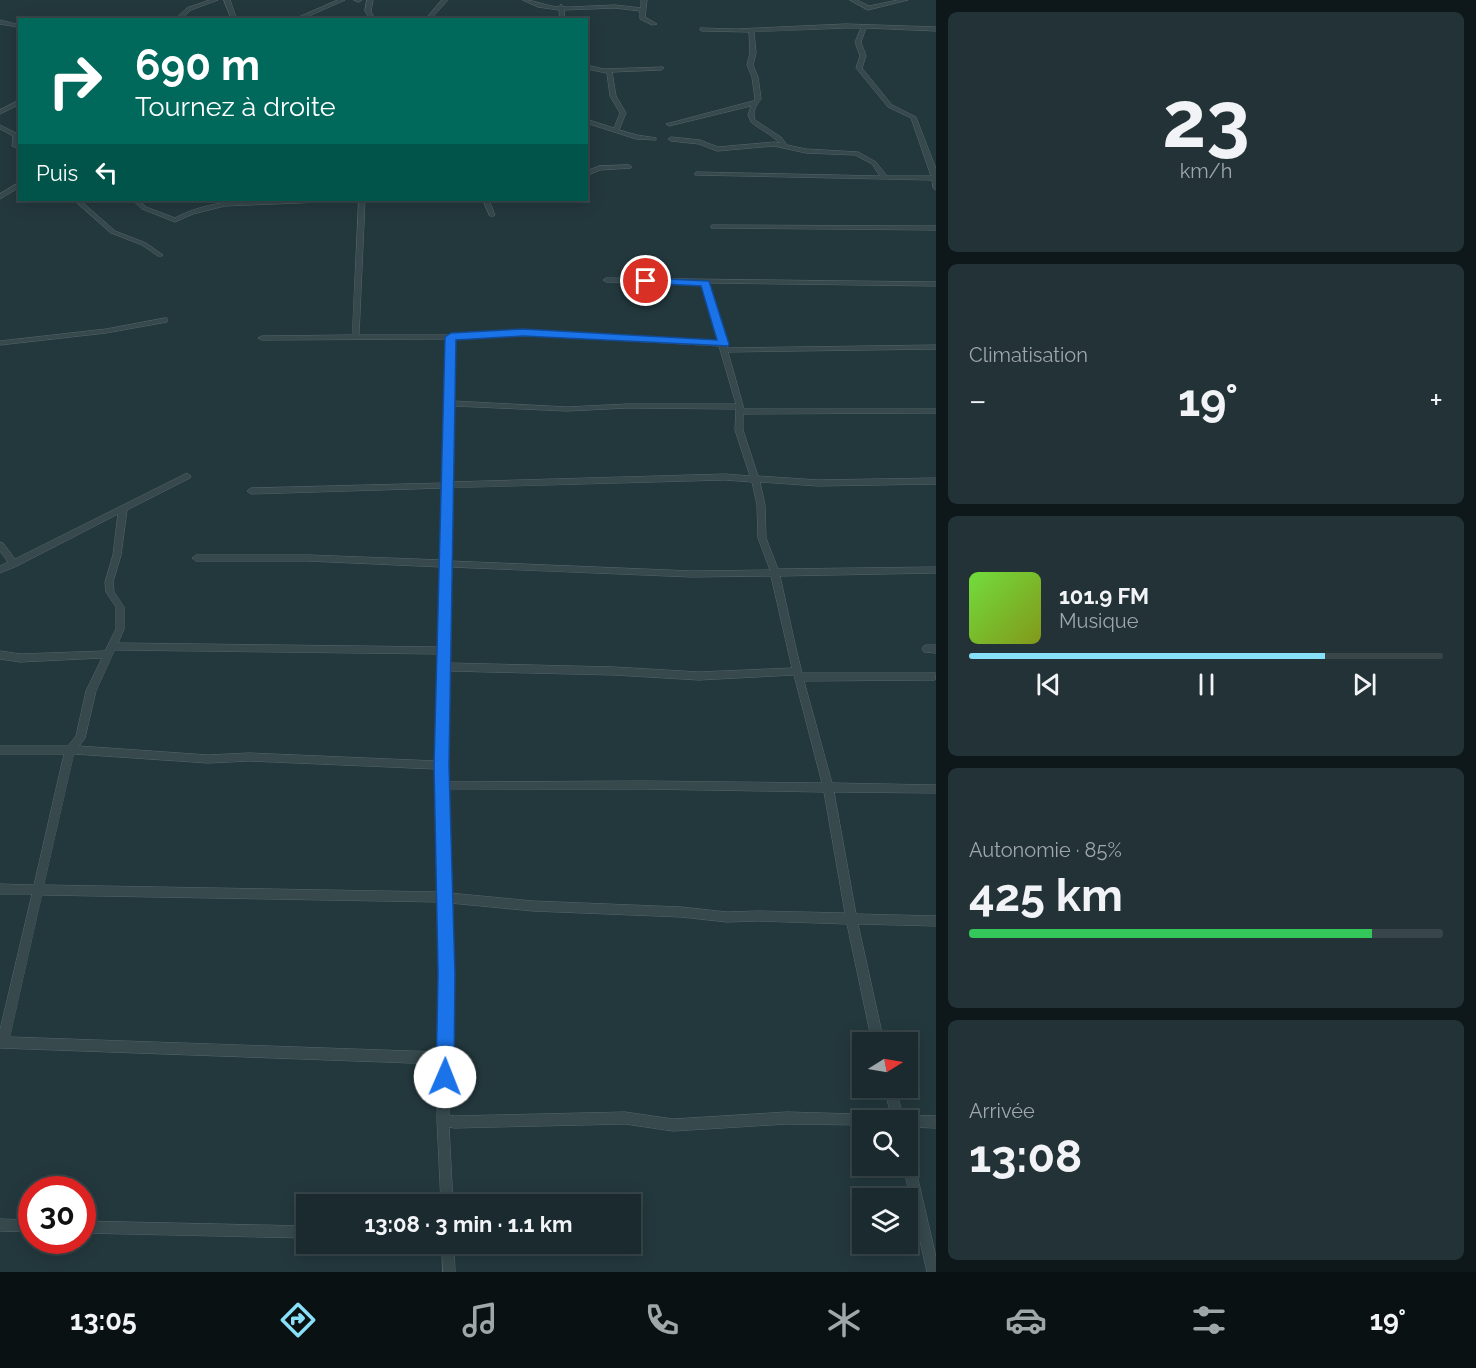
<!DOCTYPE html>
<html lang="fr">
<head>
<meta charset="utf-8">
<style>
  :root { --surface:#1a2a2e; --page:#233236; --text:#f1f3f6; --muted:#9fa7aa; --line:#38464a; --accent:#88e0f8 }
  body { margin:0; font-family:Raleway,sans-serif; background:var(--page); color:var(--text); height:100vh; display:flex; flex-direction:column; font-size:22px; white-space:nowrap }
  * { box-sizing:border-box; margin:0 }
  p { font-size:20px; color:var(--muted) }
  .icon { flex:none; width:33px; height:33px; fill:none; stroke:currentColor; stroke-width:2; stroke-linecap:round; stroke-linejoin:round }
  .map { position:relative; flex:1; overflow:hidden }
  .details { display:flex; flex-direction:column; gap:12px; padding:12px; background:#0e1719; width:540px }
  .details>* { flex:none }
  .banner { position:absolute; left:18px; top:18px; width:570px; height:183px; border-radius:0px; box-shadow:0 3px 15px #0003,0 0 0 2px var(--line); background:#00695c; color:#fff; overflow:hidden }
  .needle { width:39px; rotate:79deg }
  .tools { position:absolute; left:852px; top:1032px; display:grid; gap:12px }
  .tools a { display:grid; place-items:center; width:66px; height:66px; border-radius:0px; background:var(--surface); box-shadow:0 3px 15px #0003,0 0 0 2px var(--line); font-size:30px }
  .speed { position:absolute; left:18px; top:1176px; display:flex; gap:12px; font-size:30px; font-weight:700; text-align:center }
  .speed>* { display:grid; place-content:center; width:78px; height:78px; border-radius:50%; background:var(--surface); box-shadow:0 3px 15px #0003,0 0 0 2px var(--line); line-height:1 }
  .speed .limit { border:9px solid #d22; background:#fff; color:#111 }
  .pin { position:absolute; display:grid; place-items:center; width:51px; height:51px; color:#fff; margin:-26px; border:3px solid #fff; border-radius:50%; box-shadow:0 2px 6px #0007 }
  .me { position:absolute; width:66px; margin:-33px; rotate:1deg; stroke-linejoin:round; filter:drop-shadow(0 0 4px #0008) }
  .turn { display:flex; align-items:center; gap:21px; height:126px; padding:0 18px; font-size:27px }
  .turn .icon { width:78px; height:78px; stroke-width:2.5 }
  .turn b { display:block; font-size:42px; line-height:51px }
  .then { display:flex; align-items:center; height:57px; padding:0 18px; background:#0003; gap:12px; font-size:22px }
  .big { font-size:45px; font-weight:700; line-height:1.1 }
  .details .tile { flex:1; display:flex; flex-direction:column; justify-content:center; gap:9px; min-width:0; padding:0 21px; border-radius:9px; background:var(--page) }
  .details .dial { align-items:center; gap:0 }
  .dial b { font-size:78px; line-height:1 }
  .song { display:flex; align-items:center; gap:18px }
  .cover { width:72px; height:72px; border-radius:9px; background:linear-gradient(135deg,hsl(100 70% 55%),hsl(70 70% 35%)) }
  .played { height:6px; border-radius:3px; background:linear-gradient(90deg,var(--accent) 75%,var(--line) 75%) }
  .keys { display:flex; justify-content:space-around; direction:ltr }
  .heat { display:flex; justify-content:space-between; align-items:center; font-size:33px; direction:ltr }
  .charge { height:9px; border-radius:4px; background:linear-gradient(90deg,#34c759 85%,var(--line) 0) }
  .trip { position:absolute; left:296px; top:1194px; width:345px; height:60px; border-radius:0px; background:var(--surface); box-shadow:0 3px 15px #0003,0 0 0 2px var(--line); font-weight:700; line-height:60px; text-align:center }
  .tabs { display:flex; height:96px; justify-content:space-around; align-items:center; background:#0a1112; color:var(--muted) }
  .tabs .icon { width:42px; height:42px }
  .tabs .active { color:var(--accent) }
  .tabs b { font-size:27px; color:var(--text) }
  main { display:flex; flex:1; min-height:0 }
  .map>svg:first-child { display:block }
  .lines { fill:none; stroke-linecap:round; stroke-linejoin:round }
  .minor-casing { stroke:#55676b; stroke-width:1 }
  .minor { fill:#37494d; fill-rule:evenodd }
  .route { fill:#1a73e8; stroke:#114b97; stroke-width:1.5 }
</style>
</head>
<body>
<main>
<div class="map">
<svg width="936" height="1272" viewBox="0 0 936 1272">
  <rect width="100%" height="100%" fill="#23383d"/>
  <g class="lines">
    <!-- minor casing -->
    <g class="minor-casing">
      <path id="minor" d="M 210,0 L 218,0 L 191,10 L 180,20 L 174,20 L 187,8 Z
        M 224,0 L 230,0 L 237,20 L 232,20 Z
        M 338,0 L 345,0 L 300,20 L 292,20 Z
        M 354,0 L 362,0 L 359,2 Z
        M 367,0 L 373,0 L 371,11 L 375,20 L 370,20 L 365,11 Z
        M 442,0 L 448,0 L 430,20 L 425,20 Z
        M 523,0 C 535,0 546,6 559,7 L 561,4 L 564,7 L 569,7 L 615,5 L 641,8 L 641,0 L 647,0 L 645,17 L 657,24 L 652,25 L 640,19 L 640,11 L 615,8 L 564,10 L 565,20 L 560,20 L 559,10 L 538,7 Z
        M 850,0 L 857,0 L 869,6 L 898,0 L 908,0 L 868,10 Z
        M 0,20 L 20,25 L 17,27 L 0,24 Z
        M 846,24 L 936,27 L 936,31 L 866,28 L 861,42 L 866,56 L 862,68 L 892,105 L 916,117 L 936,169 L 936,190 L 933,188 L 932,180 L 695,175 L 695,173 L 697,172 L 880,176 L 872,164 L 855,155 L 806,153 L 774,146 L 717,151 L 699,144 L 671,141 L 668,139 L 671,137 L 700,140 L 718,147 L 774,142 L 780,143 L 770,135 L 756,126 L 751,122 L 748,115 L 751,106 L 669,126 L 666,124 L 753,101 L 755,99 L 752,77 L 747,65 L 750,53 L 749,32 L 702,31 L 700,30 L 700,28 L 736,29 ZM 846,28 L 861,28 L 855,42 L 860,56 L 856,68 L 888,107 L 911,118 L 931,176 L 887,176 L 876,162 L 858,152 L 806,149 L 787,145 L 781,137 L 755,120 C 752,111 756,106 761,99 L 758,77 L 753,65 L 756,53 L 754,32 Z
        M 586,65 L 604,69 L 663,67 L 664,68 L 661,70 L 612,72 L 616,96 L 626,113 L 619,130 L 637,135 L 656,138 L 656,140 L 636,139 L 586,123 L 586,119 L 614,128 L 620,113 L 610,96 L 607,73 L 586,69 Z
        M 20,100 L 20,104 L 0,114 L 0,110 Z
        M 0,125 L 18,134 L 17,144 L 20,145 L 20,149 L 12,146 L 13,136 L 0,129 Z
        M 629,165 L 632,167 L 631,168 L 600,170 L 586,176 L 586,171 L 599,166 Z
        M 20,182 L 20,187 L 0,199 L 0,194 Z
        M 74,200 L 80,200 L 115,231 L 146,243 L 163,255 L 162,256 L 158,256 L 142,245 L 111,233 Z
        M 133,200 L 139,200 L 146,207 L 175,218 C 207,201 241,200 277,200 C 291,200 306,198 319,200 L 316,202 L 299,203 L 225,206 L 193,214 L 175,222 L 142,209 Z
        M 359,200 L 365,200 L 359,335 L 451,335 L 523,331 L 718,341 L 702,283 L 606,282 L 603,280 L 606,278 L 936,282 L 936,286 L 708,283 L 725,342 L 728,344 L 727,348 L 936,345 L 936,349 L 728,352 L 744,409 L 936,409 L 936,413 L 743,414 L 743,430 L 758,476 L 818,480 L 936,478 L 936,484 L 818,486 L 760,482 L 765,505 L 766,538 L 778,569 L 936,567 L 936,573 L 780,576 L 795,644 L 802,673 L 936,673 L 935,680 L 804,681 L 832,783 L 936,785 L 936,793 L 834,792 L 856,914 L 936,916 L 936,926 L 858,924 L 884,1042 L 872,1042 L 847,924 L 758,921 L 727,922 L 681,917 L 533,911 L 450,903 L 452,974 L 449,1115 L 454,1116 L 625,1112 L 673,1119 L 787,1112 L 891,1115 L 884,1088 L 896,1088 L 903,1118 L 908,1115 L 936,1116 L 936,1128 L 908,1127 L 908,1120 L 862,1120 L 862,1125 L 787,1124 L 673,1131 L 625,1124 L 454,1128 L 449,1127 L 453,1204 L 441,1204 L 437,1119 L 438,1064 L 0,1048 L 0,1030 L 32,894 L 0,894 L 0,884 L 34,885 L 64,754 L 0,754 L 0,746 L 68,746 L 76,736 L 86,691 L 102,658 L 20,662 L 0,659 L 0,651 L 20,654 L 105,651 L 116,629 L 116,607 L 106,592 L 105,582 L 113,555 L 118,514 L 17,566 L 0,573 L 0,566 L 8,562 L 0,551 L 0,542 L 3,543 L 15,559 L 187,473 L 191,476 L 190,478 L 127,510 L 121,555 L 113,582 L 114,592 L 124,607 L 124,629 L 118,643 L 439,647 L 441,567 L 308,561 L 196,561 L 192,558 L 196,555 L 308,555 L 442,560 L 443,488 L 251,494 L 247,491 L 251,488 L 444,483 L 447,339 L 262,340 L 258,338 L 262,336 L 352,335 ZM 523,335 L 719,346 L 736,404 L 627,404 L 567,407 L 453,401 L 455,339 ZM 453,406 L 567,411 L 627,408 L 736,409 L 735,430 L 750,476 L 725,474 L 452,482 ZM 725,480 L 752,482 L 757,505 L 758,538 L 770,570 L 692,571 L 450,561 L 452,488 ZM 450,567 L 692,577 L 771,576 L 792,668 L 699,672 L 614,667 L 448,663 ZM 115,650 L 439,654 L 436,761 L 249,753 L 208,755 L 79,746 L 85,738 L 96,691 ZM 448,671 L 614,675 L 699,680 L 794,675 L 822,783 L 643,781 L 446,782 ZM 74,754 L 208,763 L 249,761 L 436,769 L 439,892 L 44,885 ZM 643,789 L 824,792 L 845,913 L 758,911 L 727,912 L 681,907 L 533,901 L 449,893 L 447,790 ZM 42,895 L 439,902 L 440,974 L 439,1052 L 10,1037 Z
        M 483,200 L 489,200 L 495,215 L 494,216 L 490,216 Z
        M 713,225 L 936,226 L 936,230 L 711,228 L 711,226 Z
        M 165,318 L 167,318 L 167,322 L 106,333 L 0,345 L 0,341 L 106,329 Z
        M 927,645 L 936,645 L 936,653 L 924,652 L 922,649 L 924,646 Z
        M 908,1156 L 912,1158 L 914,1162 L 936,1257 L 936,1272 L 927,1272 L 903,1166 L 908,1166 Z
        M 0,1219 L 32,1220 L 32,1232 L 0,1231 Z
        M 82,1221 L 306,1226 L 306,1238 L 82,1233 Z
        M 442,1244 L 454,1244 L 455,1272 L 443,1272 Z"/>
    </g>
    <!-- minor -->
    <use href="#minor" class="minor"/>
  </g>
  <!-- route -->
  <path class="route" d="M 646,278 L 709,281 L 729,344 L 728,346 L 523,336 L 456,340 L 449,765 L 455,974 L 454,1077 L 451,1083 L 445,1085 L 438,1083 L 436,1077 L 438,974 L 434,765 L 445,337 L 451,333 L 523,329 L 717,340 L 701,286 L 642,283 L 642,279 Z"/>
</svg>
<div class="tools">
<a><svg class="needle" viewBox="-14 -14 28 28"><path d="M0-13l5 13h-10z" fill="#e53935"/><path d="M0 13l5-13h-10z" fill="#9fa7aa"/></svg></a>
<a><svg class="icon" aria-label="search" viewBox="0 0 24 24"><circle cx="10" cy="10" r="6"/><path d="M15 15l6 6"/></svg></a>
<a><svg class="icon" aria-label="layers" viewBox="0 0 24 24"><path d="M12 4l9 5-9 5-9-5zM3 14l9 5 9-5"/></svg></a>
</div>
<div class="speed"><div class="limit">30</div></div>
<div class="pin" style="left:646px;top:281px;background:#d93025"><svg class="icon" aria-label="arrive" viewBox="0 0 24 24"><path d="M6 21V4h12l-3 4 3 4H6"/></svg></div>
<svg class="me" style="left:445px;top:1077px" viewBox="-20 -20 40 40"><circle r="19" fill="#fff"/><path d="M0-13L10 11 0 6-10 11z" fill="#1a73e8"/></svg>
<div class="trip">13:08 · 3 min · 1.1 km</div>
<div class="banner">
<div class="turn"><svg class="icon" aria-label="right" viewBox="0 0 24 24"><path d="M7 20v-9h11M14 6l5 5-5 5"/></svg><div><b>690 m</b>Tournez à droite</div></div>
<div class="then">Puis<svg class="icon" aria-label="left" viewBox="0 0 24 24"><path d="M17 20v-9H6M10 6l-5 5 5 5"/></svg></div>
</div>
</div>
<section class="details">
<div class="tile dial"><b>23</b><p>km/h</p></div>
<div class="tile"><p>Climatisation</p>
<div class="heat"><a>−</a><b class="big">19°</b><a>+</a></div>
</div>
<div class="tile">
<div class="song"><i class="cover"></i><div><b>101.9 FM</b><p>Musique</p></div></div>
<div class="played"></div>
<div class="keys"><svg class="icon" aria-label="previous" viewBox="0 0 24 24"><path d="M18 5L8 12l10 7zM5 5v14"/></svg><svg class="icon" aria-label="pause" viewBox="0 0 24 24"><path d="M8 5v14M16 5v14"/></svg><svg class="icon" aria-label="next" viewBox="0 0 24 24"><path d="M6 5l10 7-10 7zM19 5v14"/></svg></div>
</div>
<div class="tile"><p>Autonomie · 85%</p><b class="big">425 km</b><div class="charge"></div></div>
<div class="tile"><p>Arrivée</p><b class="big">13:08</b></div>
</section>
</main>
<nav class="tabs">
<b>13:05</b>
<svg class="icon active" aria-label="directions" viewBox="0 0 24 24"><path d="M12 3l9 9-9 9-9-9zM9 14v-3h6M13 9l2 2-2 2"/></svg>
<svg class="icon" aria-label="music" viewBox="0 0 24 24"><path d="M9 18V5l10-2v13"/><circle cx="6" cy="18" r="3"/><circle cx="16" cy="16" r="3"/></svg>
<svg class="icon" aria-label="phone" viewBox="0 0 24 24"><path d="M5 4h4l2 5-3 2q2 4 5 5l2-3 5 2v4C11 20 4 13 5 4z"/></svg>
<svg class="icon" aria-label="climate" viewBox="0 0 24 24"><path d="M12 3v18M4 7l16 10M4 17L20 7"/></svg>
<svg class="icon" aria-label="car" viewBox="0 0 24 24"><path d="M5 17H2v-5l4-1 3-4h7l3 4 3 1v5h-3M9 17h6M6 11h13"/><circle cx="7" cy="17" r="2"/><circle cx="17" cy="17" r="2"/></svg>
<svg class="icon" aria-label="filters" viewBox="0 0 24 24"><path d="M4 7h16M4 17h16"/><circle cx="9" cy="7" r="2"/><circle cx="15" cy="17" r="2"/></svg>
<b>19°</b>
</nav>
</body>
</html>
